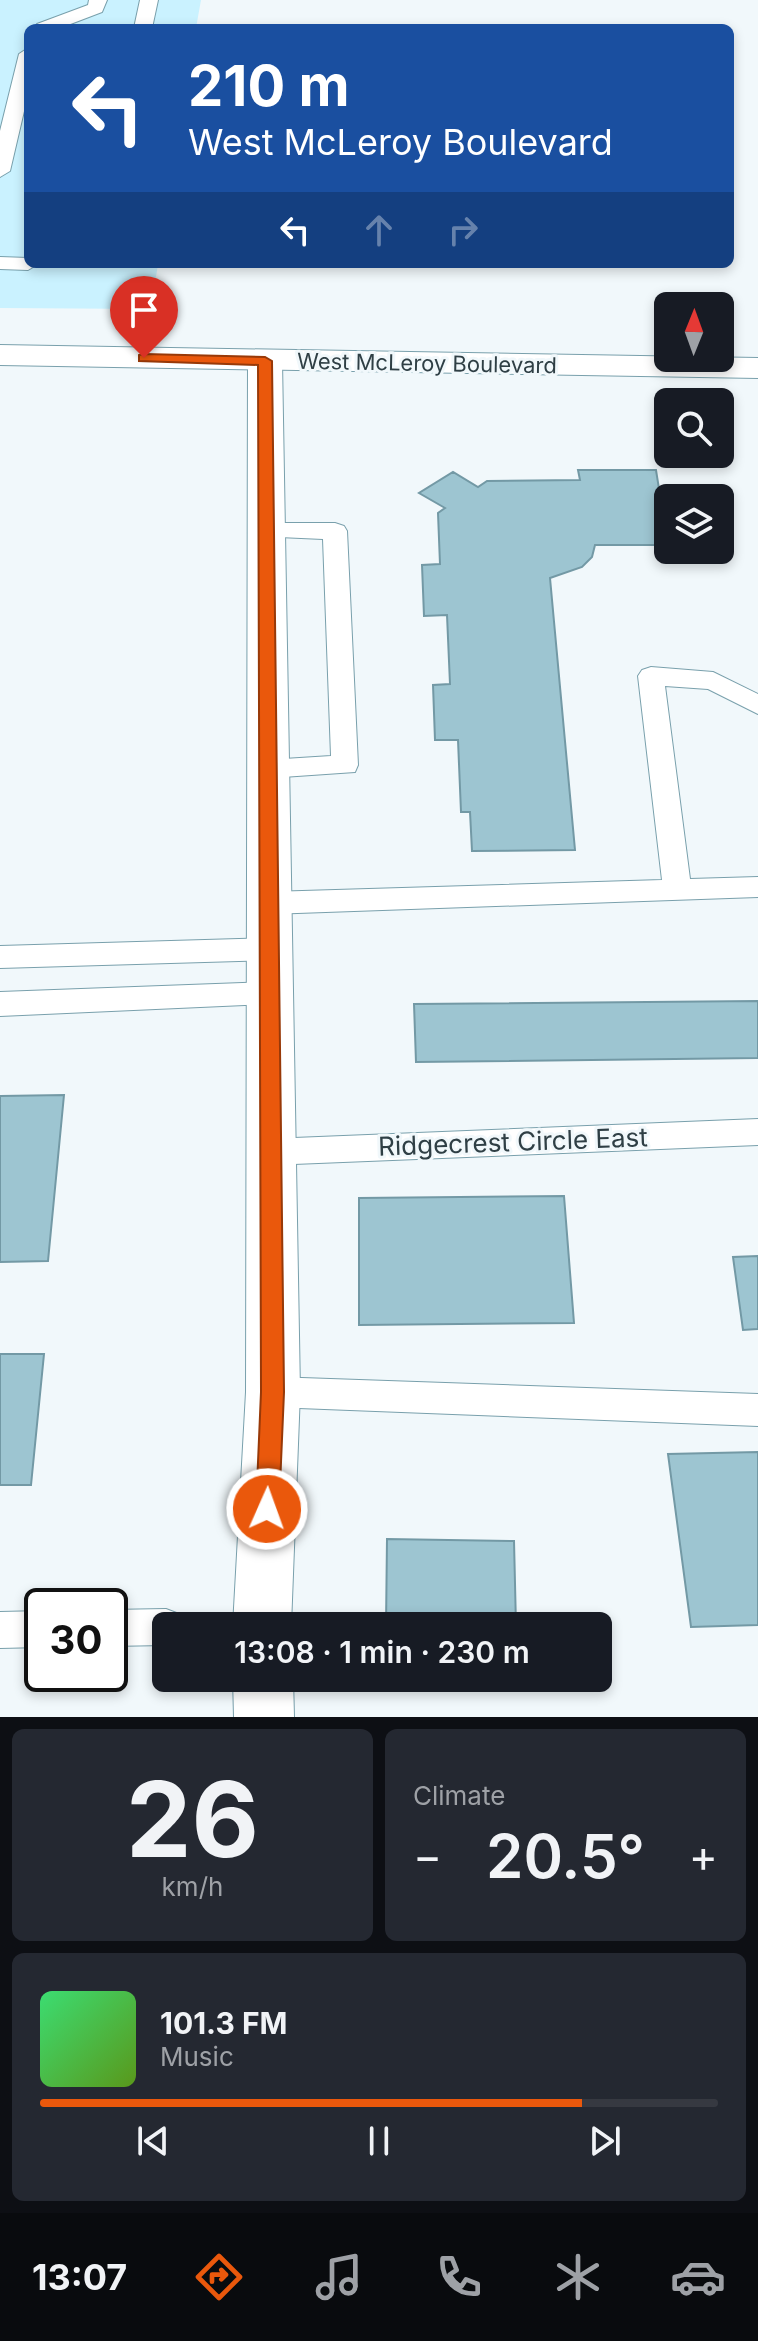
<!DOCTYPE html>
<html lang="en">
<head>
<meta charset="utf-8">
<style>
  :root { --surface:#171b24; --page:#242831; --text:#f1f3f6; --muted:#9ea1a6; --line:#363941; --accent:#ea580c }
  body { margin:0; font-family:Inter,sans-serif; background:var(--page); color:var(--text); height:100vh; display:flex; flex-direction:column; font-size:30px; white-space:nowrap }
  * { box-sizing:border-box; margin:0 }
  p { font-size:26px; color:var(--muted) }
  .icon { flex:none; width:44px; height:44px; fill:none; stroke:currentColor; stroke-width:2; stroke-linecap:round; stroke-linejoin:round }
  .map { position:relative; height:1717px; overflow:hidden }
  .drawer { display:flex; flex-direction:column; gap:12px; padding:12px; background:#0d0f14; flex:1 }
  .drawer>* { flex:none }
  .banner { position:absolute; left:24px; top:24px; width:710px; height:244px; border-radius:12px; box-shadow:0 4px 12px #0003; background:#1a4fa0; color:#fff; overflow:hidden }
  .needle { width:52px; rotate:1deg }
  .fabs { position:absolute; left:654px; top:292px; display:grid; gap:16px }
  .fabs a { display:grid; place-items:center; width:80px; height:80px; border-radius:12px; background:var(--surface); box-shadow:0 4px 12px #0003; font-size:40px }
  .speed { position:absolute; left:24px; top:1588px; display:flex; gap:16px; font-size:40px; font-weight:700; text-align:center }
  .speed>* { display:grid; place-content:center; width:104px; height:104px; border-radius:50%; background:var(--surface); box-shadow:0 4px 12px #0003; line-height:1 }
  .speed .limit { border:4px solid #111; border-radius:12px; background:#fff; color:#111 }
  .pin { position:absolute; display:grid; place-items:center; width:68px; height:68px; color:#fff; margin:-82px -34px; border-radius:50% 50% 50% 0; rotate:-45deg; box-shadow:0 0 8px #0007 }
  .pin .icon { rotate:45deg }
  .me { position:absolute; width:88px; margin:-44px; rotate:2deg; stroke-linejoin:round; filter:drop-shadow(0 0 6px #0008) }
  .turn { display:flex; align-items:center; gap:28px; height:168px; padding:0 32px; font-size:36px }
  .turn .icon { width:104px; height:104px; stroke-width:2.5 }
  .turn b { display:block; font-size:56px; line-height:68px }
  .lanes { display:flex; align-items:center; height:76px; padding:0 32px; background:#0003; justify-content:center; gap:40px; direction:ltr }
  .lanes .off { opacity:.35 }
  .big { font-size:60px; font-weight:600; line-height:1.1 }
  .drawer .card { flex:1; display:flex; flex-direction:column; justify-content:center; gap:12px; min-width:0; padding:0 28px; border-radius:12px; background:var(--page) }
  .drawer .dial { align-items:center; gap:0 }
  .dial b { font-size:104px; line-height:1 }
  .song { display:flex; align-items:center; gap:24px }
  .cover { width:96px; height:96px; border-radius:12px; background:linear-gradient(135deg,hsl(140 70% 55%),hsl(90 70% 35%)) }
  .played { height:8px; border-radius:4px; background:linear-gradient(90deg,var(--accent) 80%,var(--line) 80%) }
  .keys { display:flex; justify-content:space-around; direction:ltr }
  .heat { display:flex; justify-content:space-between; align-items:center; font-size:44px; direction:ltr }
  .drawer .tiles { flex:1; display:grid; gap:12px; grid-template-columns:1fr 1fr }
  .card:last-child { grid-column:span 2 }
  .trip { position:absolute; left:152px; top:1612px; width:460px; height:80px; border-radius:12px; background:var(--surface); box-shadow:0 4px 12px #0003; font-weight:600; line-height:80px; text-align:center }
  .menu { display:flex; height:128px; justify-content:space-around; align-items:center; background:#090b0e; color:var(--muted) }
  .menu .icon { width:56px; height:56px }
  .menu .active { color:var(--accent) }
  .menu b { font-size:36px; color:var(--text) }
  .map>svg:first-child { display:block }
  .built { fill:#caf2ff }
  .building { fill:#9dc5d1; stroke:#7399a5; stroke-width:2 }
  .lines { fill:none; stroke-linecap:round; stroke-linejoin:round }
  .service-casing { stroke:#79a0ac; stroke-width:2 }
  .minor-casing { stroke:#79a0ac; stroke-width:2 }
  .secondary-casing { stroke:#79a0ac; stroke-width:2 }
  .service { fill:#fff; fill-rule:evenodd }
  .minor { fill:#fff; fill-rule:evenodd }
  .secondary { fill:#fff; fill-rule:evenodd }
  .route { fill:#ea580c; stroke:#983908; stroke-width:2 }
  .labels { text-anchor:middle; stroke-width:6; stroke-linejoin:round; paint-order:stroke }
  .far-street-label { font-size:22px; fill:#2f3f45; stroke:#f1f8fb }
  .street-label { font-size:26px; fill:#2f3f45; stroke:#f1f8fb }
</style>
</head>
<body>
<div class="map">
<svg width="758" height="1717" viewBox="0 0 758 1717">
  <rect width="100%" height="100%" fill="#f1f8fb"/>
  <!-- built -->
  <path class="built" d="M 0,0 L 201,0 L 196,28 L 28,28 L 28,264 L 158,264 L 151,309 L 0,308 Z"/>
  <!-- building -->
  <path class="building" d="M 578,470 L 656,470 L 668,545 L 595,545 L 592,557 L 582,567 L 550,578 L 575,850 L 472,851 L 470,812 L 461,812 L 458,740 L 435,740 L 433,685 L 450,684 L 447,615 L 424,616 L 422,565 L 440,564 L 438,513 L 445,508 L 419,493 L 453,472 L 478,487 L 487,481 L 580,480 Z
    M 758,1001 L 758,1058 L 416,1062 L 414,1004 Z
    M 64,1095 L 48,1261 L 0,1262 L 0,1096 Z
    M 564,1196 L 574,1323 L 359,1325 L 359,1198 Z
    M 758,1256 L 758,1329 L 743,1330 L 733,1257 Z
    M 0,1354 L 44,1354 L 31,1485 L 0,1485 Z
    M 758,1452 L 758,1625 L 691,1627 L 668,1454 Z
    M 387,1539 L 514,1541 L 516,1626 L 386,1626 Z"/>
  <g class="lines">
    <!-- service casing -->
    <g class="service-casing">
      <path id="service" d="M 89,0 L 107,0 L 102,12 L 60,28 L 34,28 L 37,24 L 88,5 Z
        M 140,0 L 158,0 L 152,28 L 134,28 Z
        M 28,48 L 28,94 L 10,171 L 0,177 L 0,131 L 19,54 Z
        M 0,257 L 28,258 L 28,264 L 38,264 L 28,270 L 0,269 Z
        M 266,523 L 335,523 L 344,526 L 347,531 L 358,765 L 355,772 L 268,778 L 258,776 L 255,769 L 258,762 L 268,760 L 331,756 L 323,539 L 257,536 L 254,531 L 257,526 Z
        M 651,667 L 713,672 L 758,694 L 758,714 L 708,689 L 665,686 L 690,879 L 758,877 L 758,897 L 269,914 L 259,911 L 255,903 L 259,895 L 269,892 L 662,880 L 638,676 L 642,670 Z
        M 270,938 L 280,941 L 285,949 L 280,957 L 270,960 L 0,968 L 0,946 Z
        M 269,982 L 279,985 L 284,993 L 279,1001 L 269,1004 L 0,1016 L 0,992 Z
        M 758,1119 L 758,1145 L 269,1165 L 258,1161 L 253,1152 L 258,1143 L 269,1139 Z
        M 273,1377 L 758,1394 L 758,1426 L 273,1407 L 261,1403 L 256,1392 L 261,1381 Z
        M 166,1609 L 179,1614 L 184,1626 L 166,1626 L 166,1645 L 110,1646 L 110,1610 Z
        M 42,1611 L 42,1647 L 0,1648 L 0,1612 Z"/>
    </g>
    <!-- minor casing -->
    <g class="minor-casing">
      <path id="minor" d="M 265,351 L 277,354 L 282,361 L 300,1392 L 291,1626 L 233,1626 L 246,1392 L 248,361 L 253,354 Z
        M 233,1678 L 293,1678 L 294,1717 L 234,1717 Z"/>
    </g>
    <!-- secondary casing -->
    <g class="secondary-casing">
      <path id="secondary" d="M 0,345 L 758,358 L 758,378 L 0,365 Z"/>
    </g>
    <!-- service -->
    <use href="#service" class="service"/>
    <!-- minor -->
    <use href="#minor" class="minor"/>
    <!-- secondary -->
    <use href="#secondary" class="secondary"/>
  </g>
  <!-- route -->
  <path class="route" d="M 144,354 L 265,357 L 272,361 L 284,1392 L 279,1509 L 276,1516 L 267,1519 L 259,1516 L 256,1509 L 261,1392 L 258,365 L 139,361 L 139,355 Z"/>
  <g class="labels">
    <!-- far-street labels -->
    <g class="far-street-label">
      <text transform="translate(427 363) rotate(1)" y="8">West McLeroy Boulevard</text>
    </g>
    <!-- street labels -->
    <g class="street-label">
      <text transform="translate(513 1142) rotate(-2)" y="9">Ridgecrest Circle East</text>
    </g>
  </g>
</svg>
<div class="fabs">
<a><svg class="needle" viewBox="-14 -14 28 28"><path d="M0-13l5 13h-10z" fill="#e53935"/><path d="M0 13l5-13h-10z" fill="#9ea1a6"/></svg></a>
<a><svg class="icon" aria-label="search" viewBox="0 0 24 24"><circle cx="10" cy="10" r="6"/><path d="M15 15l6 6"/></svg></a>
<a><svg class="icon" aria-label="layers" viewBox="0 0 24 24"><path d="M12 4l9 5-9 5-9-5zM3 14l9 5 9-5"/></svg></a>
</div>
<div class="speed"><div class="limit">30</div></div>
<div class="pin" style="left:144px;top:358px;background:#d93025"><svg class="icon" aria-label="arrive" viewBox="0 0 24 24"><path d="M6 21V4h12l-3 4 3 4H6"/></svg></div>
<svg class="me" style="left:267px;top:1509px" viewBox="-20 -20 40 40"><circle r="17" fill="#ea580c" stroke="#fff" stroke-width="3"/><path d="M0-11L8 9 0 5-8 9z" fill="#fff"/></svg>
<div class="trip">13:08 · 1 min · 230 m</div>
<div class="banner">
<div class="turn"><svg class="icon" aria-label="left" viewBox="0 0 24 24"><path d="M17 20v-9H6M10 6l-5 5 5 5"/></svg><div><b>210 m</b>West McLeroy Boulevard</div></div>
<div class="lanes"><svg class="icon" aria-label="left" viewBox="0 0 24 24"><path d="M17 20v-9H6M10 6l-5 5 5 5"/></svg><svg class="icon off" aria-label="ahead" viewBox="0 0 24 24"><path d="M12 20V5M6 11l6-6 6 6"/></svg><svg class="icon off" aria-label="right" viewBox="0 0 24 24"><path d="M7 20v-9h11M14 6l5 5-5 5"/></svg></div>
</div>
</div>
<section class="drawer">
<div class="tiles">
<div class="card dial"><b>26</b><p>km/h</p></div>
<div class="card"><p>Climate</p>
<div class="heat"><a>−</a><b class="big">20.5°</b><a>+</a></div>
</div>
<div class="card">
<div class="song"><i class="cover"></i><div><b>101.3 FM</b><p>Music</p></div></div>
<div class="played"></div>
<div class="keys"><svg class="icon" aria-label="previous" viewBox="0 0 24 24"><path d="M18 5L8 12l10 7zM5 5v14"/></svg><svg class="icon" aria-label="pause" viewBox="0 0 24 24"><path d="M8 5v14M16 5v14"/></svg><svg class="icon" aria-label="next" viewBox="0 0 24 24"><path d="M6 5l10 7-10 7zM19 5v14"/></svg></div>
</div>
</div>
</section>
<nav class="menu">
<b>13:07</b>
<svg class="icon active" aria-label="directions" viewBox="0 0 24 24"><path d="M12 3l9 9-9 9-9-9zM9 14v-3h6M13 9l2 2-2 2"/></svg>
<svg class="icon" aria-label="music" viewBox="0 0 24 24"><path d="M9 18V5l10-2v13"/><circle cx="6" cy="18" r="3"/><circle cx="16" cy="16" r="3"/></svg>
<svg class="icon" aria-label="phone" viewBox="0 0 24 24"><path d="M5 4h4l2 5-3 2q2 4 5 5l2-3 5 2v4C11 20 4 13 5 4z"/></svg>
<svg class="icon" aria-label="climate" viewBox="0 0 24 24"><path d="M12 3v18M4 7l16 10M4 17L20 7"/></svg>
<svg class="icon" aria-label="car" viewBox="0 0 24 24"><path d="M5 17H2v-5l4-1 3-4h7l3 4 3 1v5h-3M9 17h6M6 11h13"/><circle cx="7" cy="17" r="2"/><circle cx="17" cy="17" r="2"/></svg>
</nav>
</body>
</html>
